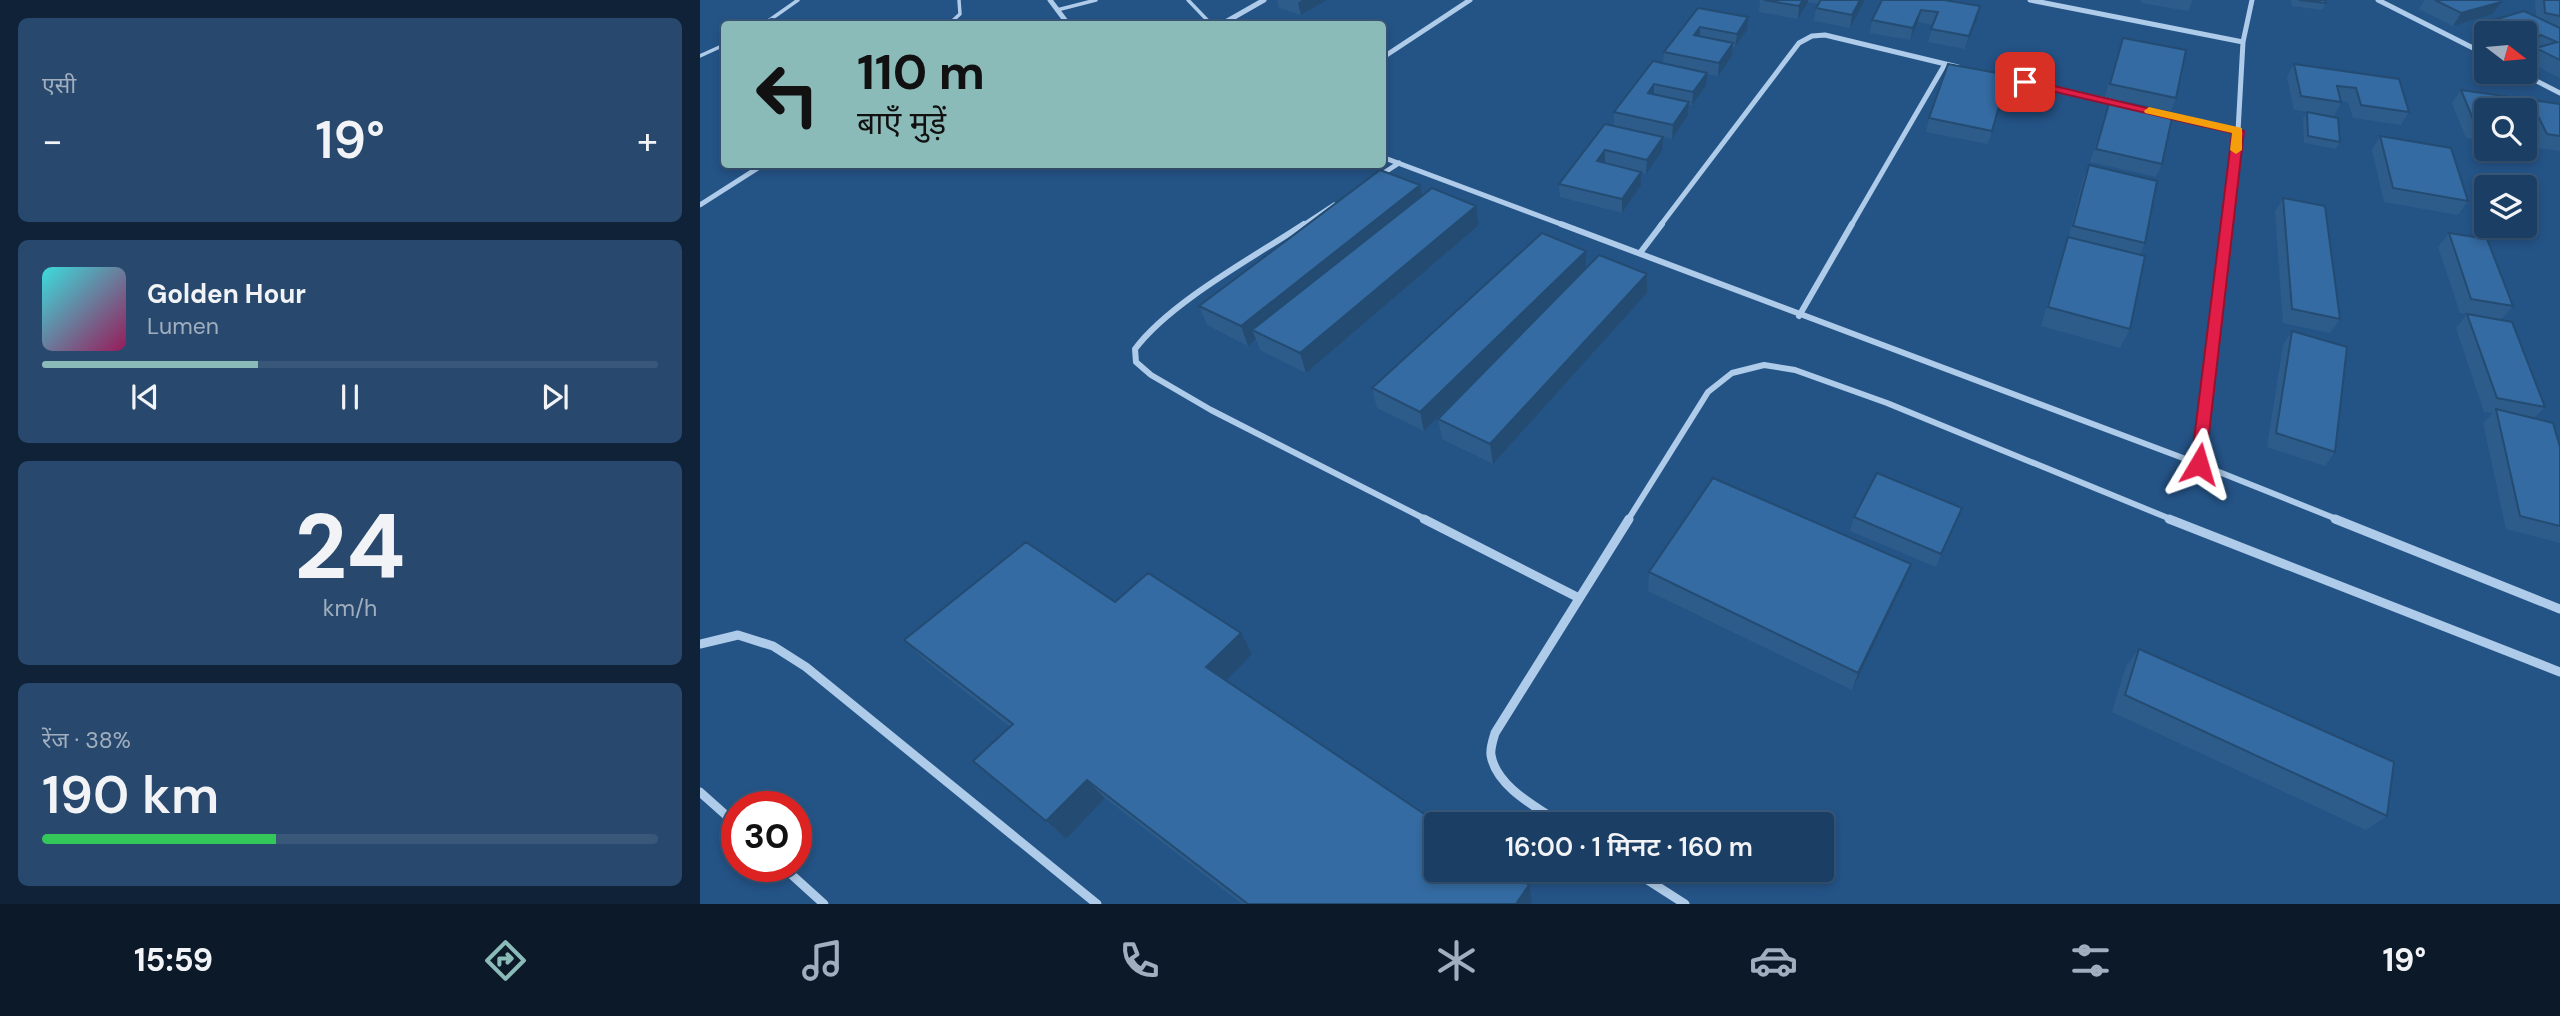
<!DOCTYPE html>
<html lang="hi">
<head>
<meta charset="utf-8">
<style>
  :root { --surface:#1b3e64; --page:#28496d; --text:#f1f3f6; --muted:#a0aebf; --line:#395778; --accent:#8bbbb9 }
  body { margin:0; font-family:"DM Sans","Noto Sans Devanagari",sans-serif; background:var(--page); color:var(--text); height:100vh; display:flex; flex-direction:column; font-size:26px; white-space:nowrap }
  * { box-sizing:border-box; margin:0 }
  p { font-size:23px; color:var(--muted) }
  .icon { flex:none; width:38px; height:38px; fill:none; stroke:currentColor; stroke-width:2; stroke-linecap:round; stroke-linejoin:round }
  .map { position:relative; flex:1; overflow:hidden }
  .details { display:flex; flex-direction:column; gap:18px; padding:18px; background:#0f2237; width:700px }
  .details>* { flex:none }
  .banner { position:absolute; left:21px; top:21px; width:665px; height:147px; border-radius:7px; box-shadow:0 4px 10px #0003,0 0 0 2px var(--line); background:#8bbbb9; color:#111; overflow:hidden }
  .needle { width:46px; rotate:106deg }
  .fabs { position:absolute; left:1774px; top:21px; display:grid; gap:14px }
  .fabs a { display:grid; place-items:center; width:63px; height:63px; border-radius:7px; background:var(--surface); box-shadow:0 4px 10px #0003,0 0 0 2px var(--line); font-size:35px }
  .speed { position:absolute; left:21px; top:791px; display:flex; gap:14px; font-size:35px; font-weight:700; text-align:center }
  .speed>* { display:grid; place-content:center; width:91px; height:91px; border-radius:50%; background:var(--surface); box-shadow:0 4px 10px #0003,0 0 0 2px var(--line); line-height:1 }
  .speed .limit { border:10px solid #d22; background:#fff; color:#111 }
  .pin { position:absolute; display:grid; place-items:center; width:60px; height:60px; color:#fff; margin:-30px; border-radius:14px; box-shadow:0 4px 10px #0006 }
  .me { position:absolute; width:77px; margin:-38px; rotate:7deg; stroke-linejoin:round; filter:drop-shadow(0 0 5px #0008) }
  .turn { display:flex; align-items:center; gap:24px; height:147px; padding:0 21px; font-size:32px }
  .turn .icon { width:91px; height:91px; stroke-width:2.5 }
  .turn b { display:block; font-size:49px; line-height:60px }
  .big { font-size:52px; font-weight:600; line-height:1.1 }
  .details .tile { flex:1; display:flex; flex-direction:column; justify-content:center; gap:10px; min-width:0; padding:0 24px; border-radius:10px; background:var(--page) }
  .details .dial { align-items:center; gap:0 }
  .dial b { font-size:91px; line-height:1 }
  .song { display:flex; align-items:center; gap:21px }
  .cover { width:84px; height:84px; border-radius:10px; background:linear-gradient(135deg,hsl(180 70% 55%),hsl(330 70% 35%)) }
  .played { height:7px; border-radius:4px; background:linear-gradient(90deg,var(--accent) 35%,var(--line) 35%) }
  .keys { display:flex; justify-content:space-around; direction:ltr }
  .heat { display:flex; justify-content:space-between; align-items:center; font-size:38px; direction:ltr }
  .charge { height:10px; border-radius:5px; background:linear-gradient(90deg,#34c759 38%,var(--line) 0) }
  .trip { position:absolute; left:724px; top:812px; width:410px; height:70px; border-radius:7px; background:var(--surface); box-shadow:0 4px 10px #0003,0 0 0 2px var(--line); font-weight:600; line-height:70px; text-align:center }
  .dock { display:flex; height:112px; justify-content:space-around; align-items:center; background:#0b1928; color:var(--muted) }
  .dock .icon { width:49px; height:49px }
  .dock .active { color:var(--accent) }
  .dock b { font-size:32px; color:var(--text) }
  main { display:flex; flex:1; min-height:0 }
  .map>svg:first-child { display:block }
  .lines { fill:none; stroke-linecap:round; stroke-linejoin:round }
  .lane { stroke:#aecbe9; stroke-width:3.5 }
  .street-far2 { stroke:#aecbe9; stroke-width:5 }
  .street-far1 { stroke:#aecbe9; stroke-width:6 }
  .street { stroke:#aecbe9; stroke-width:9 }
  .wall { fill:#2d5c8b }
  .shaded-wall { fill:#244b71 }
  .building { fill:#346ba2; stroke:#244b71; stroke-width:2 }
  .route { fill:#e11d48; stroke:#92132f; stroke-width:2 }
  .slow { fill:#f59e0b }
</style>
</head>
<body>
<main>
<section class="details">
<div class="tile"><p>एसी</p>
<div class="heat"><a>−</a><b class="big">19°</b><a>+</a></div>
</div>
<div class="tile">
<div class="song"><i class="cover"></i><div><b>Golden Hour</b><p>Lumen</p></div></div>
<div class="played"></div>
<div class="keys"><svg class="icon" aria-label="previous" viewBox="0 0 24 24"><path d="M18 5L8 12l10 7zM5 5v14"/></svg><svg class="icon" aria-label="pause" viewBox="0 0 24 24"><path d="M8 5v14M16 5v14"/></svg><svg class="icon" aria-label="next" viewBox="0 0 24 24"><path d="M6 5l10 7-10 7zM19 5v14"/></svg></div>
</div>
<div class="tile dial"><b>24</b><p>km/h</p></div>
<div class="tile"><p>रेंज · 38%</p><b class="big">190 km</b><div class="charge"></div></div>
</section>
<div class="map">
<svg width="1860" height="904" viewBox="0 0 1860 904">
  <rect width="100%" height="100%" fill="#245386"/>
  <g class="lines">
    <!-- lane -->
    <path class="lane" d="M 488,0 L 511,24
      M 357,10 L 396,0
      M 64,24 L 98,0
      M 249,24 L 260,14 L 259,0
      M 0,56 L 24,45"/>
    <!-- street-far2 -->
    <path class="street-far2" d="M 350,0 L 368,24
      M 1330,0 L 1543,42
      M 1678,0 L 1787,55
      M 522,24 L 564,0
      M 682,58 L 770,0
      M 1819,72 L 1860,93
      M 1300,76 L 1418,103
      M 1464,114 L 1538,131
      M 682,157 L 866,226
      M 679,176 L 699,163
      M 0,205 L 64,164
      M 602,226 L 634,205
      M 960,226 L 1099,43 L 1112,36 L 1125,35 L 1258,67
      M 1151,226 L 1245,64
      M 1527,226 L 1538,131 L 1543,42 L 1552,0"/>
    <!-- street-far1 -->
    <path class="street-far1" d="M 604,224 C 554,257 470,302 435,349 L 436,362 L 451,375 L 511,410 L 727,520
      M 861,224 L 1499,464
      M 1527,224 L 1499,464 L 1639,520
      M 940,253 L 962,224
      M 1099,316 L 1152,224
      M 928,520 L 1008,392 L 1032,373 L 1064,365 L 1095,370 L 1187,403 L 1473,520"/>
    <!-- street -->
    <path class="street" d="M 724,519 L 879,598
      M 1469,519 L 1860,672
      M 1635,519 L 1860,609
      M 0,644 L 38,635 L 73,646 L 106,667 L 397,904
      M 0,792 L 37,825
      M 862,824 C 838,808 796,787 791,755 C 790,748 793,740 795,733 L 929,519
      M 82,866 L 124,904
      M 932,870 L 985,904"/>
  </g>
  <!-- wall -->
  <path class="wall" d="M 577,0 L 627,0 L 601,15 L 579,8 Z
    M 1060,0 L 1165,0 L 1150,28 L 1114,21 L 1116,8 L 1119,4 L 1108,2 L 1098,19 L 1059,12 Z
    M 1182,0 L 1280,6 L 1277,19 L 1265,49 L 1228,42 L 1233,25 L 1218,22 L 1210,40 L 1170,33 L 1172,20 Z
    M 1441,0 L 1493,0 L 1488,11 L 1441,3 Z
    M 1591,0 L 1625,0 L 1626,3 L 1622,10 L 1592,6 Z
    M 1725,0 L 1798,0 L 1801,2 L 1793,14 L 1753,26 L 1719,9 Z
    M 1837,0 L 1860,0 L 1860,78 L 1827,61 L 1836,49 L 1832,48 L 1825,33 L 1787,33 L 1787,42 L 1775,36 L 1783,23 L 1836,16 L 1835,2 Z
    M 998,8 L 1047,30 L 1035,47 L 1033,47 L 1032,56 L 1018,76 L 1006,74 L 1006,86 L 992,105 L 989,105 L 988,115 L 972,139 L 914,126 L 914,112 L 963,64 L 964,52 Z
    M 1423,38 L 1476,98 L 1471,111 L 1405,97 L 1418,51 Z
    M 1594,64 L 1699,79 L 1709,112 L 1701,125 L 1653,118 L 1648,102 L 1641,101 L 1641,102 L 1634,116 L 1594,110 L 1587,77 Z
    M 1308,75 L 1288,144 L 1226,132 L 1229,118 Z
    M 1761,90 L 1860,104 L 1860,151 L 1837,148 L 1828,130 L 1826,130 L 1827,132 L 1825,134 L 1825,110 L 1787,110 L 1787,141 L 1766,138 L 1752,103 Z
    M 1410,100 L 1462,164 L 1456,177 L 1390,162 Z
    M 1607,112 L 1640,142 L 1636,149 L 1604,143 L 1603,119 Z
    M 905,124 L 962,151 L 946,174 L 941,172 L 941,185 L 922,213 L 860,197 L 859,184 Z
    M 1680,136 L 1768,201 L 1758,215 L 1684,202 L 1672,150 Z
    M 1389,165 L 1445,243 L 1440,255 L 1430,329 L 1420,348 L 1341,326 L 1361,257 L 1368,239 L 1383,179 Z
    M 722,196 L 779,225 L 606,373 L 560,350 L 556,339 L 548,346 L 507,325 L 499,306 Z
    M 1583,198 L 1640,319 L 1630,333 L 1583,323 L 1575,212 Z
    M 1749,233 L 1813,306 L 1801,320 L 1845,407 L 1834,418 L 1860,447 L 1860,543 L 1806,529 L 1783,423 L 1793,413 L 1784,412 L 1756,328 L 1767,314 L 1779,316 L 1760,313 L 1738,247 Z
    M 886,251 L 886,269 L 947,293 L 793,464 L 742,439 L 738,419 L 807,348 L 724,431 L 677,408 L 672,388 Z
    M 1592,331 L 1635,452 L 1625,466 L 1567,447 L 1583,345 Z
    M 1154,517 L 1256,521 L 1236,567 L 1150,531 Z
    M 1211,564 L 1204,582 L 1152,690 L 948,591 L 949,572 Z
    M 415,602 L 552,654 L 526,680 L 832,902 L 831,904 L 542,904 L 405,798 L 366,839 L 273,761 L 310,727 L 226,661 L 204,640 Z
    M 1439,649 L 1687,816 L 1666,830 L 1412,712 L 1426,666 Z"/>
  <!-- shaded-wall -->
  <path class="shaded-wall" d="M 602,0 L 627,0 L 601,15 L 598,3 Z
    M 1103,0 L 1108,0 L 1108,2 L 1098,19 L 1099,6 Z
    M 1160,0 L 1165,0 L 1150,28 L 1152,15 Z
    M 1801,2 L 1793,14 L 1753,26 L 1761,13 Z
    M 1280,6 L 1277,19 L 1265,49 L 1269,36 Z
    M 1221,10 L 1218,22 L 1210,40 L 1213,28 Z
    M 1048,17 L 1047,30 L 1035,47 L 1037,34 Z
    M 1000,27 L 1000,40 L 994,35 Z
    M 1841,35 L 1832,48 L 1825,50 L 1825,39 Z
    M 1033,43 L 1032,56 L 1018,76 L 1019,63 Z
    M 1007,73 L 1006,86 L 992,105 L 993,92 Z
    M 954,84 L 954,97 L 948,93 Z
    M 989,102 L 988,115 L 972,139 L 973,125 Z
    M 963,137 L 962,151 L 946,174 L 947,160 Z
    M 905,150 L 905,164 L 897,161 Z
    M 941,172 L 941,185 L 922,213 L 922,199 Z
    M 720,185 L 723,204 L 552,330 L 556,339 L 548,346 L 541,326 Z
    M 776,206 L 779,225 L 606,373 L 600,353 Z
    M 886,251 L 886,270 L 724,431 L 720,412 Z
    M 947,274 L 947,293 L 793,464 L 790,444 Z
    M 1211,564 L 1204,582 L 1152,690 L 1158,673 Z
    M 541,633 L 552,654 L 519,688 L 506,667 Z
    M 387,780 L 405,798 L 366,839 L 346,821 Z
    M 829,885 L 832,902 L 831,904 L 816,904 Z"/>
  <!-- building -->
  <path class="building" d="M 1064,0 L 1103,0 L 1099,6 Z
    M 1121,0 L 1160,0 L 1152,15 L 1116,8 Z
    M 1182,0 L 1244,0 L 1280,6 L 1269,36 L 1231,29 L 1238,12 L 1221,10 L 1213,28 L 1172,20 Z
    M 1599,0 L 1625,0 L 1626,3 Z
    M 1735,0 L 1798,0 L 1801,2 L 1761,13 Z
    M 1844,0 L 1860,0 L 1860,16 L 1845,13 Z
    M 998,8 L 1048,17 L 1037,34 L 1000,27 L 994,35 L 1033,43 L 1019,63 L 964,52 Z
    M 1824,11 L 1860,28 L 1860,60 L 1836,48 L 1857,42 L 1841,35 L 1825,39 L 1825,33 L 1805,33 L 1783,23 Z
    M 71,19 L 141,24 L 62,24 Z
    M 1423,38 L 1486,50 L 1476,98 L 1410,84 Z
    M 953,61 L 1007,73 L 993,92 L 954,84 L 948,93 L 989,102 L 973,125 L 914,112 Z
    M 1248,64 L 1308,75 L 1292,131 L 1229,118 Z
    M 1594,64 L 1699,79 L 1709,112 L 1661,105 L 1656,88 L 1637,86 L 1641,102 L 1601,96 Z
    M 1761,90 L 1860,104 L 1860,136 L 1847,134 L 1838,116 L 1825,115 L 1825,110 L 1787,110 L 1787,126 L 1775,124 Z
    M 1410,100 L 1473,113 L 1462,164 L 1396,149 Z
    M 1607,112 L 1638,118 L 1640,142 L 1608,136 Z
    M 905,124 L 963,137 L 947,160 L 905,150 L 897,161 L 941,172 L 922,199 L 859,184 Z
    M 1680,136 L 1751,148 L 1768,201 L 1693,188 Z
    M 1389,165 L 1457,181 L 1445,243 L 1373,226 Z
    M 680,170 L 720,185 L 541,326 L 499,306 Z
    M 732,188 L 776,206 L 600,353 L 552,330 Z
    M 1583,198 L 1625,206 L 1640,319 L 1592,309 Z
    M 842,233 L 886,251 L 720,412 L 672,388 Z
    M 1749,233 L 1787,239 L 1813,306 L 1771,299 Z
    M 1368,237 L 1445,256 L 1430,329 L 1348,307 Z
    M 899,255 L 947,274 L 790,444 L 738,419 Z
    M 1767,314 L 1812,322 L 1845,407 L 1797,398 Z
    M 1592,331 L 1647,347 L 1635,452 L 1576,433 Z
    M 1796,409 L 1853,423 L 1860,447 L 1860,526 L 1820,516 Z
    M 1177,473 L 1262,508 L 1241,554 L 1154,517 Z
    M 1013,478 L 1211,564 L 1158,673 L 949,572 Z
    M 326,542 L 415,602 L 448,573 L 541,633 L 506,667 L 739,824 L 737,824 L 737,870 L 806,870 L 829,885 L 816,904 L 548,904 L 387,780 L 346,821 L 273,761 L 313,724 L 204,640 Z
    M 1439,649 L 1694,762 L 1687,816 L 1425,695 Z"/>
  <!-- route -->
  <path class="route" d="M 1325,79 L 1544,131 L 1505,468 L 1499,470 L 1491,464 L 1532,133 L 1321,84 L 1321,80 Z"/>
  <!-- slow -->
  <path class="slow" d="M 1449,107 L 1542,128 L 1542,150 L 1536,154 L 1530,150 L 1532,133 L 1445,113 L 1444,111 Z"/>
</svg>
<div class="fabs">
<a><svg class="needle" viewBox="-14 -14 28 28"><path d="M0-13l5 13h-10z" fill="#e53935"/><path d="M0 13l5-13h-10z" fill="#a0aebf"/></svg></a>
<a><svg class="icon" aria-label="search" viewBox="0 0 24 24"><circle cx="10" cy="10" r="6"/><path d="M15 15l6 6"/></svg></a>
<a><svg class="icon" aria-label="layers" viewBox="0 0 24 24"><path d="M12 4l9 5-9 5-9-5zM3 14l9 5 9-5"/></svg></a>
</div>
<div class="speed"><div class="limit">30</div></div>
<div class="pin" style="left:1325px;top:82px;background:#d93025"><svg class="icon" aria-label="arrive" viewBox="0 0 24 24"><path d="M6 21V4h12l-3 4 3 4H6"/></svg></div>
<svg class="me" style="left:1499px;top:464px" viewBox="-20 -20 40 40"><path d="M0-17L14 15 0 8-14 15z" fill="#e11d48" stroke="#fff" stroke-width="4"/></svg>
<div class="trip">16:00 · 1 मिनट · 160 m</div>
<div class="banner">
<div class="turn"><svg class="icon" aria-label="left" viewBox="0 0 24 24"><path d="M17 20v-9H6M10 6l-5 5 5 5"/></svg><div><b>110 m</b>बाएँ मुड़ें</div></div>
</div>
</div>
</main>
<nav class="dock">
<b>15:59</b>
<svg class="icon active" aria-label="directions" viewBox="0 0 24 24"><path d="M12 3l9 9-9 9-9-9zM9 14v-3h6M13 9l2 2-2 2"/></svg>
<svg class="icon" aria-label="music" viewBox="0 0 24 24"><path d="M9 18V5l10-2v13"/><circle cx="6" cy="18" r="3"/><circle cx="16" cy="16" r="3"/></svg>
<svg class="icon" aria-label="phone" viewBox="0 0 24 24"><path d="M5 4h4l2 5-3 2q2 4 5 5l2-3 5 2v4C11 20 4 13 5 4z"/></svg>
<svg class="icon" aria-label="climate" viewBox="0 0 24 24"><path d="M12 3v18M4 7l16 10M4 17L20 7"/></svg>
<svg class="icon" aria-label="car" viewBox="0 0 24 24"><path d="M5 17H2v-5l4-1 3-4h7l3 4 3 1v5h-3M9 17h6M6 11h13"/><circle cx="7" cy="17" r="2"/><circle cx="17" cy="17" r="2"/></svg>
<svg class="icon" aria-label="filters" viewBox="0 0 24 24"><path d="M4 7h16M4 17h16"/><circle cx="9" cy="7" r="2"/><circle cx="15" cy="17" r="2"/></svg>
<b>19°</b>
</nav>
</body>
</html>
